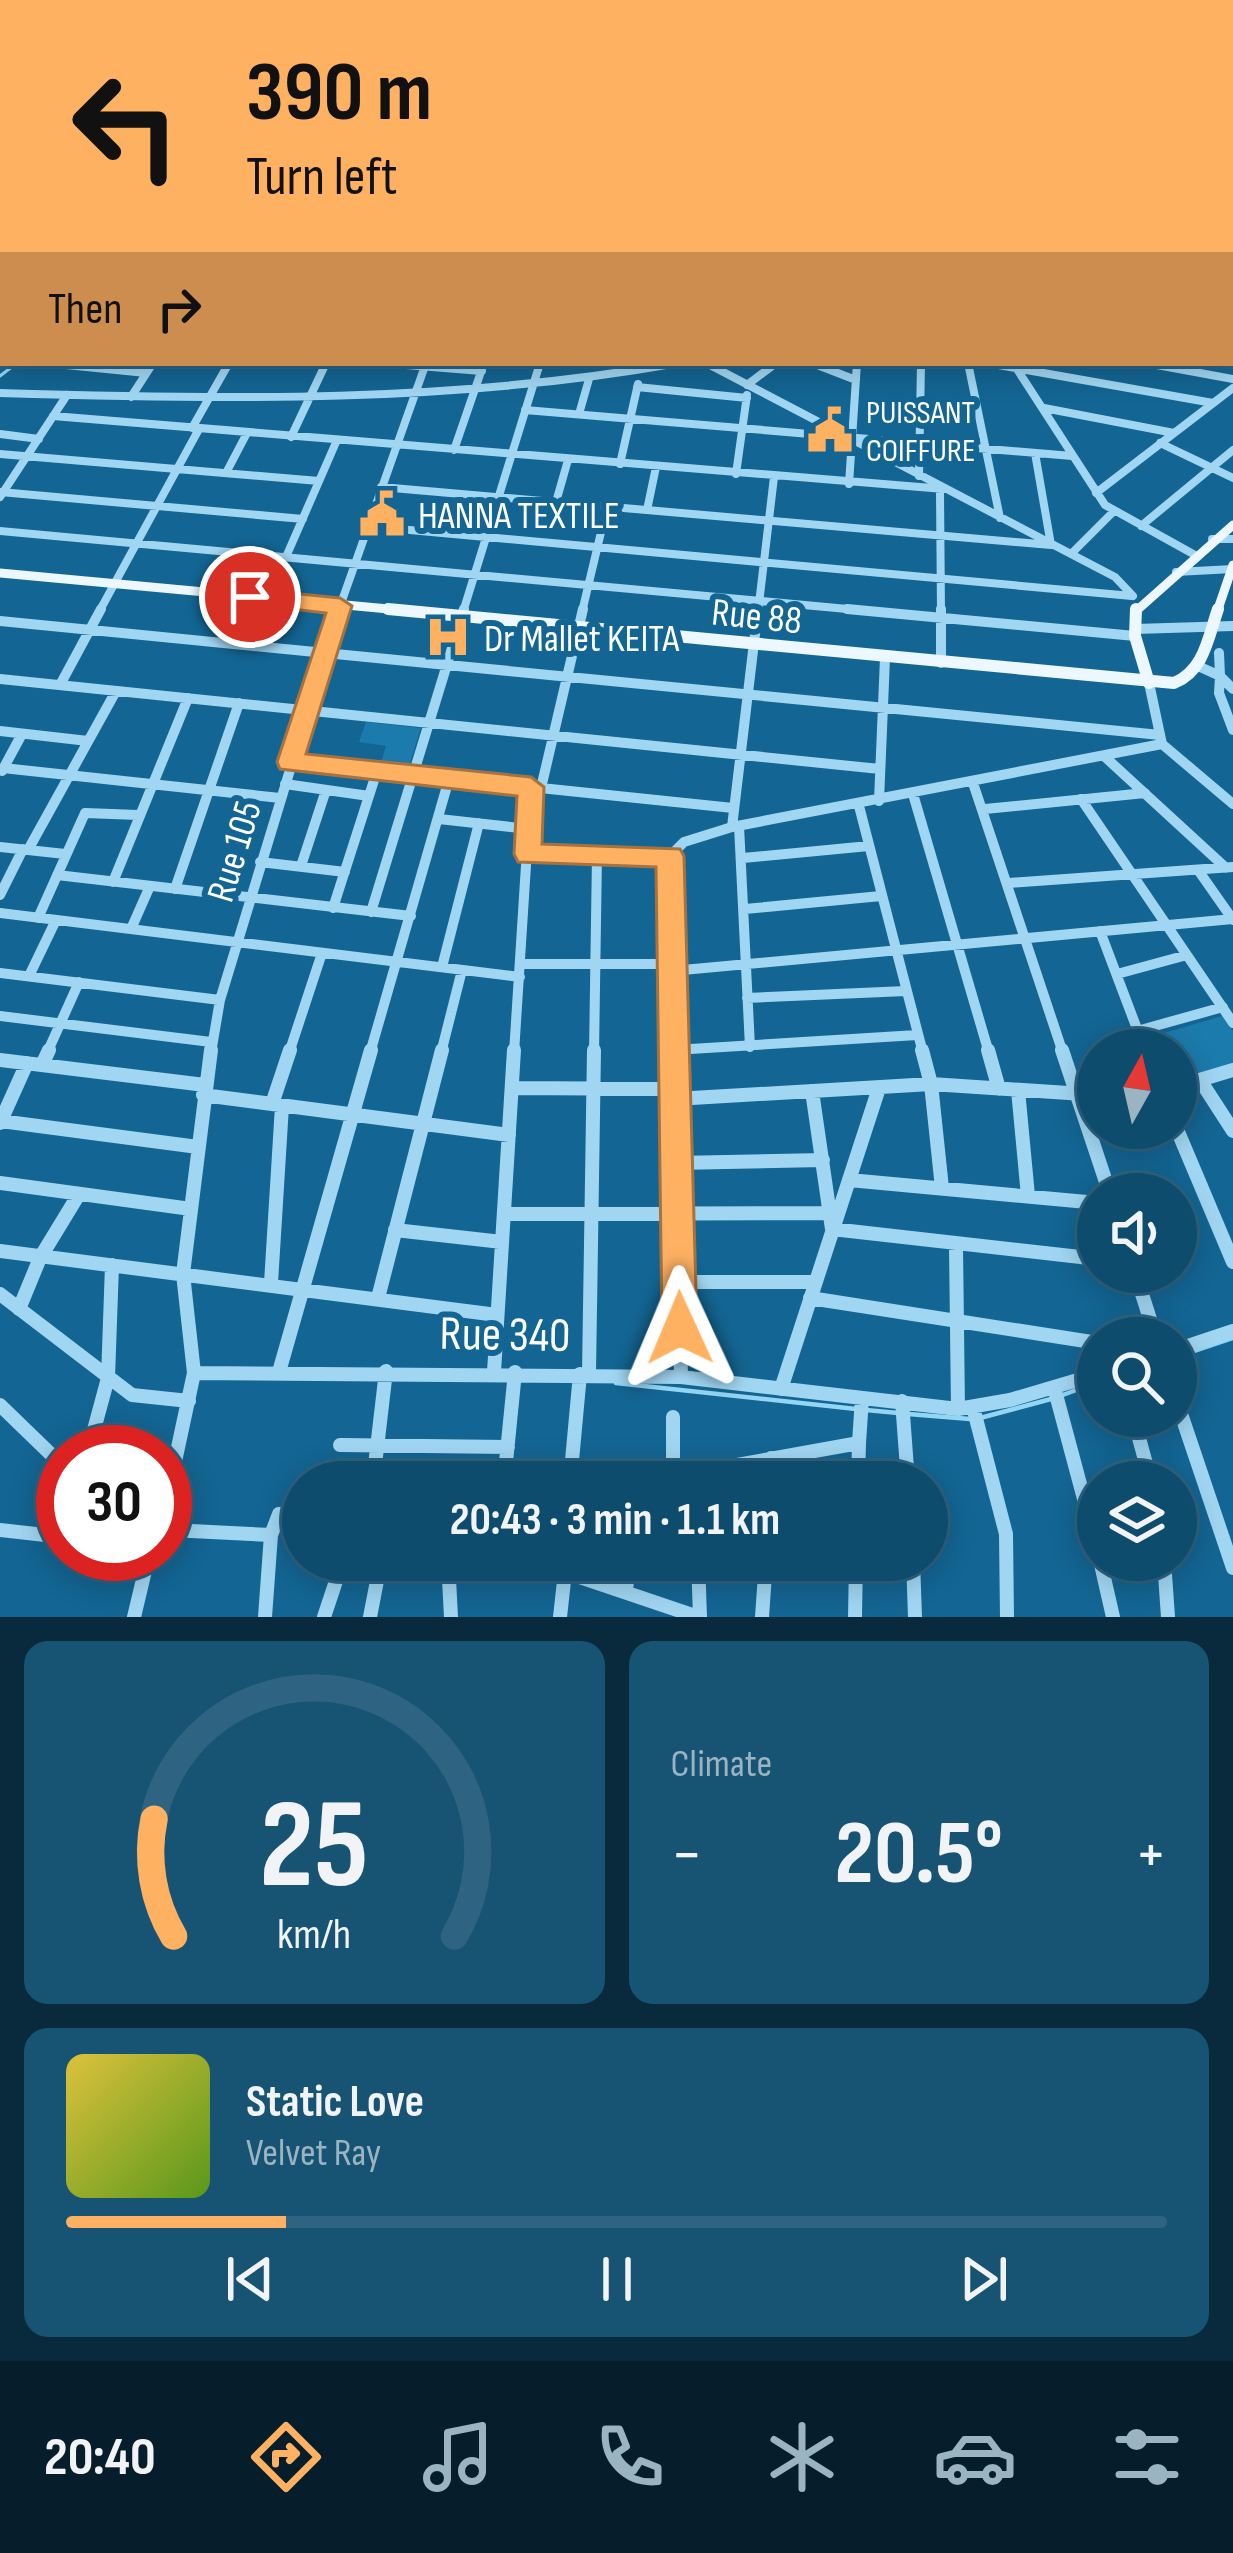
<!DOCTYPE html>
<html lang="en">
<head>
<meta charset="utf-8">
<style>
  :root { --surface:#0e4c6e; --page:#175373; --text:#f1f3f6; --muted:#9bb4c2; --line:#2e6381; --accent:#ffb162 }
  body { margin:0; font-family:"Sofia Sans Condensed",sans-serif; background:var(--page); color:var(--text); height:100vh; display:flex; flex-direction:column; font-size:45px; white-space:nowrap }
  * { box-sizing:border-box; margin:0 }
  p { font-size:39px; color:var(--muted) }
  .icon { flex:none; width:66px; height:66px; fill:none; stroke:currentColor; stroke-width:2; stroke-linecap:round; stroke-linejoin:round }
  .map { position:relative; height:1617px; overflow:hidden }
  .details { display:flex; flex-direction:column; gap:24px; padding:24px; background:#082a3c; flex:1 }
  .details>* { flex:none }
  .banner { position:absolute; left:0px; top:0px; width:1233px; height:366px; box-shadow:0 6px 30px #0003,0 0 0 3px var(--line); background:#ffb162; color:#111; overflow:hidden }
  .needle { width:78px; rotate:8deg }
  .controls { position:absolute; left:1077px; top:1029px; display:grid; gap:24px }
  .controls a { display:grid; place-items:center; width:120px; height:120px; border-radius:50%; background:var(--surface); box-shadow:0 6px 30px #0003,0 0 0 3px var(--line); font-size:60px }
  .speed { position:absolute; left:36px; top:1425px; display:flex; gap:24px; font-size:60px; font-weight:700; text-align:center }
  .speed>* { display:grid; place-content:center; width:156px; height:156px; border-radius:50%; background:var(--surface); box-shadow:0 6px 30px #0003,0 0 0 3px var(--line); line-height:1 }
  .speed .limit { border:18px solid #d22; background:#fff; color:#111 }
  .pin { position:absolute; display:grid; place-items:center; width:102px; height:102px; color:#fff; margin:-51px; border:6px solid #fff; border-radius:50%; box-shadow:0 3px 12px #0007 }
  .me { position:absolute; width:132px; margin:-66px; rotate:359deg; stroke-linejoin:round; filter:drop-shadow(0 0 9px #0008) }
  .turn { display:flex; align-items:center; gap:42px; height:252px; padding:0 48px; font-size:54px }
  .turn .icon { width:156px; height:156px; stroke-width:2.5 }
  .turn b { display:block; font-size:84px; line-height:102px }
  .then { display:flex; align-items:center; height:114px; padding:0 48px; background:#0003; gap:24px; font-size:45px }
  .big { font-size:90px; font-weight:700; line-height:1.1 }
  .details .tile { flex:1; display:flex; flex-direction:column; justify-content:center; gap:18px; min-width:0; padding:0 42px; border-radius:24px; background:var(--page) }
  .details .dial { align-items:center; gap:0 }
  .dial svg { height:312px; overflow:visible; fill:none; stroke:var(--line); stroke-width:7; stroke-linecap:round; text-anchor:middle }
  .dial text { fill:var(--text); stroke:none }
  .song { display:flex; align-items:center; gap:36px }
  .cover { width:144px; height:144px; border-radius:18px; background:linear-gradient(135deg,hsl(50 70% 55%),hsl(90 70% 35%)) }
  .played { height:12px; border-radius:6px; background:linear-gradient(90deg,var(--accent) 20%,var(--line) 20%) }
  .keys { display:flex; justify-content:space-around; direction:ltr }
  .heat { display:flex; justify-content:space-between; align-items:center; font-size:66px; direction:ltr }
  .details .tiles { flex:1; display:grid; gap:24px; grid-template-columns:1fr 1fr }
  .tile:last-child { grid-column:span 2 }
  .trip { position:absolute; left:282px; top:1461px; width:666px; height:120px; border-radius:60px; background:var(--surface); box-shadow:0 6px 30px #0003,0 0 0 3px var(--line); font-weight:700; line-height:120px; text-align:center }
  .tab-bar { display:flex; height:192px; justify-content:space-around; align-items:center; background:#061e2c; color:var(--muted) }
  .tab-bar .icon { width:84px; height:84px }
  .tab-bar .current { color:var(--accent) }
  .tab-bar b { font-size:54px; color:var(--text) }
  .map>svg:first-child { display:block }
  .green { fill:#1b7bad }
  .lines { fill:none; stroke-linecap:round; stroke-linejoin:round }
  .stream-far1 { stroke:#93d5f5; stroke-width:3 }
  .stream { stroke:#93d5f5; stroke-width:4.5 }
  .minor-far3 { stroke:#a1d6f2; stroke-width:6 }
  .minor-far2 { stroke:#a1d6f2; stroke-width:8 }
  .minor-far1 { stroke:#a1d6f2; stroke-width:10 }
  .minor { stroke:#a1d6f2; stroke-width:14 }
  .major-far1 { stroke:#ecf7ff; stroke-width:9 }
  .major { stroke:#ecf7ff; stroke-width:12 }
  .highway { fill:#fff; fill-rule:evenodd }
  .route { fill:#ffb162; stroke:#a67340; stroke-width:3 }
  .labels { text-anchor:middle; stroke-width:12; stroke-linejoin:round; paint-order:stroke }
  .far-poi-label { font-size:33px; fill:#fff; stroke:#136593; text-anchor:start }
  .poi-label { font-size:39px; fill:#fff; stroke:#136593; text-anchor:start }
  .street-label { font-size:39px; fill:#fff; stroke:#136593 }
  .near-street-label { font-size:48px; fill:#fff; stroke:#136593 }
</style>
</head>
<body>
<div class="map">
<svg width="1233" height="1617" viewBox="0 0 1233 1617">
  <rect width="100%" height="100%" fill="#136593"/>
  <!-- green -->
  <path class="green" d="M 366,722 L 421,728 L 408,769 L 380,766 L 386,746 L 359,742 Z
    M 1222,1016 L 1233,1031 L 1233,1067 L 1176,1084 L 1176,1050 L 1149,1050 L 1144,1039 Z"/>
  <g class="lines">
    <!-- stream-far1 -->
    <path class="stream-far1" d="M 318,3 L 326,0
      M 0,376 L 17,363"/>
    <!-- stream -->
    <path class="stream" d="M 1176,1357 L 1233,1338
      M 616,1383 L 856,1409
      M 1060,1396 L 1098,1382
      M 866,1410 L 898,1413
      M 908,1414 L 970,1419
      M 980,1418 L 1051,1399"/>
    <!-- minor-far3 -->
    <path class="minor-far3" d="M 161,0 L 167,3
      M 969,0 L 977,3
      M 1021,0 L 1030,3
      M 1049,0 L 1057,3
      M 350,1 L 371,3
      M 74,3 L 80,0
      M 747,3 L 781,0
      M 901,3 L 922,0
      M 1207,3 L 1212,0
      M 1230,77 L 1233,89
      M 0,132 L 3,128"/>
    <!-- minor-far2 -->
    <path class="minor-far2" d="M 0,351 L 3,344
      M 46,363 L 146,373
      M 381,363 L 482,371
      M 706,363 L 1115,577 L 1133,596
      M 812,363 L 856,380
      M 968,363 L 1000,518
      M 987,363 L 1213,403
      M 1013,363 L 1105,505 L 1195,555
      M 1146,363 L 1233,379
      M 747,385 L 776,363
      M 637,387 L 747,398
      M 0,393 C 228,400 453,403 678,363
      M 131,397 L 153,363
      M 1044,408 L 1174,433
      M 525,410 L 1072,456
      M 579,414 L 589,379
      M 53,416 L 944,489
      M 192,428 L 229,363
      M 0,434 L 39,439
      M 291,437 L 326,363
      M 1160,443 L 1233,478
      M 454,450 L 484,363
      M 0,454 L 319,481
      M 620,464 L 638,384
      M 226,473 L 247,433
      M 736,474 L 747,395
      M 919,476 L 921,363
      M 849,484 L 857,363
      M 381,487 L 1051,545 L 1035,453
      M 0,492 L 303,519
      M 940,492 L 941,612
      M 1096,493 L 1233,388
      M 0,497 L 67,395
      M 556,502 L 568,460
      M 647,510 L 656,467
      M 366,526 L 1132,596
      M 1141,526 L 1233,450
      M 0,531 L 880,612
      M 1212,539 L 1233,539
      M 1071,554 L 1113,512
      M 286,557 L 337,440
      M 1176,572 L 1233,569
      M 99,612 L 199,429
      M 338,612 L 426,363
      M 463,612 L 540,363
      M 582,612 L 607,507
      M 758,612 L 774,477"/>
    <!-- minor-far1 -->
    <path class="minor-far1" d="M 847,609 L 1135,636
      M 941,609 L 941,663
      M 0,621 L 1160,735
      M 1135,629 L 1233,626
      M 1219,653 L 1220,676 L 1233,689
      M 1198,666 L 1220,676 L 1219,693 L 1233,730
      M 0,679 L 880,769
      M 1149,683 L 1162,744 L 1233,804
      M 60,685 L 101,609
      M 0,731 L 88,741
      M 1104,756 L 1226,868
      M 290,762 L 733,808
      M 3,768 L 280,798
      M 2,771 L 22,734
      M 973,783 L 1063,1053
      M 285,784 L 369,796
      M 541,788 L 583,609
      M 913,794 L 989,1053
      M 1081,799 L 1233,1023
      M 879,801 L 885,658
      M 859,806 L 923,1053
      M 985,809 L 1145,793
      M 439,819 L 529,829
      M 739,826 L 750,1047
      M 732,827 L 758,609
      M 0,847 L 65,854
      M 28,850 L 116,691
      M 528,854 L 670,856
      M 743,858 L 869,846
      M 260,862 L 345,872
      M 301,866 L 326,790
      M 1198,870 L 1233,920
      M 57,875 L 411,916
      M 113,882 L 188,698
      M 1009,883 L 1233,867
      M 175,889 L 239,703
      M 0,895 L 23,849
      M 333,908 L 377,771
      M 745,909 L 881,896
      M 371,912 L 464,609
      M 0,913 L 520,977
      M 38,918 L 85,813 L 138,815
      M 131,929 L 150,886
      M 1100,931 L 1145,1050
      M 520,964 L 672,964
      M 442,967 L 479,823
      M 672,971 L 1233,919
      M 0,973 L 220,1000
      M 1117,974 L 1187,955
      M 29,976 L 56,920
      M 747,998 L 906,991
      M 0,1016 L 211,1042
      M 1137,1031 L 1223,1007
      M 674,1050 L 917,1035
      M 47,1053 L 79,982
      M 211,1053 L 220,1000 L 339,609
      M 289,1053 L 322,953
      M 370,1053 L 449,779
      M 441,1053 L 462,970
      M 514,1053 L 531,787
      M 594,1053 L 597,855
      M 674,1053 L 670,856 L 684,842 L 732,827 L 1162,744"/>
    <!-- minor -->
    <path class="minor" d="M 674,1050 L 681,1377
      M 922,1050 L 931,1084 L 942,1188
      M 988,1050 L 999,1089
      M 1062,1050 L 1110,1194
      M 0,1060 L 205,1085
      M 42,1065 L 49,1050
      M 1200,1080 L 1233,1131
      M 1176,1087 L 1233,1070
      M 512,1088 L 675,1089
      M 1018,1090 L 1028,1196
      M 812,1091 L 832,1229 L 1098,1259
      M 203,1095 L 509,1135
      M 675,1099 L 931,1084 L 1098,1095
      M 272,1104 L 290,1050
      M 0,1121 L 198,1147
      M 0,1123 L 27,1063
      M 1176,1127 L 1233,1262
      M 676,1163 L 823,1160
      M 849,1180 L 1098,1203
      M 0,1183 L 191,1209
      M 504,1214 L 831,1213
      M 395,1230 L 502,1242
      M 956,1246 L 958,1409
      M 0,1251 L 497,1315
      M 1135,1272 L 1156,1338
      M 679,1282 L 815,1282
      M 271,1283 L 282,1106
      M 0,1294 L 132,1395 L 189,1401
      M 378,1298 L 442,1050
      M 810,1298 L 1098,1343
      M 19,1309 L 40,1258 L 79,1194
      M 1176,1350 L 1233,1331
      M 279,1372 L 371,1050
      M 494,1372 L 514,1050
      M 194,1373 L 681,1377 L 958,1409 L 1010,1400 L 1098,1374
      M 589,1373 L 594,1050
      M 1054,1387 L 1098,1551
      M 781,1389 L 879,1088
      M 1176,1399 L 1233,1568
      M 902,1401 L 908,1482
      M 0,1405 L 63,1466
      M 973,1407 L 1006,1534 L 1007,1617
      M 1133,1416 L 1151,1482
      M 673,1417 L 673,1478
      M 859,1443 L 862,1398
      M 340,1445 L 508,1447
      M 88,1452 L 108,1378 L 112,1265
      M 373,1482 L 386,1371
      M 504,1482 L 515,1372
      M 570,1482 L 580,1374
      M 642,1482 L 859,1443 L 858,1482
      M 770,1482 L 771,1458
      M 165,1508 L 194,1373 L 183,1274 L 211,1050
      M 0,1530 L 63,1537
      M 165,1534 L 171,1530 L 271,1535 L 279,1514 L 303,1513
      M 448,1560 L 451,1617
      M 511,1560 L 565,1572 L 698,1617
      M 698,1560 L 700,1617
      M 913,1560 L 915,1617
      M 1100,1560 L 1113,1617
      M 1164,1560 L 1168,1617
      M 626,1591 L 629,1560
      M 134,1617 L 149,1554
      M 265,1617 L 271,1535
      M 324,1617 L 343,1560
      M 370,1617 L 381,1560
      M 560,1617 L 565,1572
      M 762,1617 L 766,1560
      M 855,1617 L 856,1560"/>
    <!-- major-far1 -->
    <path class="major-far1" d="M 0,573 L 421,612
      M 1135,612 L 1233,525
      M 1217,612 L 1233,565"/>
    <!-- major -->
    <path class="major" d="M 388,609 L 1174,683 C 1204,671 1208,638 1218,609
      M 1136,609 L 1135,636 L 1149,683"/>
    <!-- highway -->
    <path class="highway" d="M 1037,0 L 1049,0 L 1054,3 L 1042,3 Z
      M 1230,67 L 1233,68 L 1233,74 L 1230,73 Z"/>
  </g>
  <!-- route -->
  <path class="route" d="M 250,589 L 340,598 L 352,606 L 306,754 L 531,777 L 544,787 L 542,844 L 680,849 L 684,856 L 697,1328 L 692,1340 L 680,1345 L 667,1340 L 662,1328 L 656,867 L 518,862 L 514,854 L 517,796 L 280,769 L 277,762 L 326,613 L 242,603 L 242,591 Z"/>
  <!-- icons -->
  <defs>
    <g id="civic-bare" transform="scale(3.6)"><path d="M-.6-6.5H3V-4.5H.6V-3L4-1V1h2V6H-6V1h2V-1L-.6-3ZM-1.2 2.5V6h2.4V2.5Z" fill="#ffb162" stroke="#136593" stroke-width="2.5" paint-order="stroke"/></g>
    <g id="hospital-bare" transform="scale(3.6)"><path d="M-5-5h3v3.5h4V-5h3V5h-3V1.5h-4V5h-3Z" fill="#ffb162" stroke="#136593" stroke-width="2.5" paint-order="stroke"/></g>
  </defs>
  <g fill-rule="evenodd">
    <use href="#civic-bare" x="830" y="430"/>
    <use href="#civic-bare" x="382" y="514"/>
    <use href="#hospital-bare" x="448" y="637"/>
  </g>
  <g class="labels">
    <!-- far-poi labels -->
    <g class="far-poi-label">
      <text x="866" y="423">PUISSANT<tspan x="866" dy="38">COIFFURE</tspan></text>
    </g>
    <!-- poi labels -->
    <g class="poi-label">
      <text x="418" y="528">HANNA TEXTILE</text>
      <text x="484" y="651">Dr Mallet KEITA</text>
    </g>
    <!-- street labels -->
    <g class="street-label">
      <text transform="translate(757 615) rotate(6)" y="14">Rue 88</text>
      <text transform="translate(233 851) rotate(-73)" y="14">Rue 105</text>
    </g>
    <!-- near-street labels -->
    <g class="near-street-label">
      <text transform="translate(505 1333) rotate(1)" y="17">Rue 340</text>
    </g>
  </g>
</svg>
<div class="controls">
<a><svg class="needle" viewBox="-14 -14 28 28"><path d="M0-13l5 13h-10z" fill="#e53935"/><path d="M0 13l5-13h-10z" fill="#9bb4c2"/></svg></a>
<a><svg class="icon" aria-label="sound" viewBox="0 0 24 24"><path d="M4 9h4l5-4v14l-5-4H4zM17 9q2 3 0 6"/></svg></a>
<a><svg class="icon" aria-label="search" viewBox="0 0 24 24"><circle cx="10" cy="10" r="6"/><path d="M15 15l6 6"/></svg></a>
<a><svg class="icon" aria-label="layers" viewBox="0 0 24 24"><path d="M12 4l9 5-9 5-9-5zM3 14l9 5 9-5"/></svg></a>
</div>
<div class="speed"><div class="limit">30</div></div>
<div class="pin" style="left:250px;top:597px;background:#d93025"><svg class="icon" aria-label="arrive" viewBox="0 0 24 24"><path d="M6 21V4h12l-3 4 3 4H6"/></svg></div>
<svg class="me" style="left:680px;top:1328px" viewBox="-20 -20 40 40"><path d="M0-17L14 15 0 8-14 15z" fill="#ffb162" stroke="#fff" stroke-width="4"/></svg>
<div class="trip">20:43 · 3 min · 1.1 km</div>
<div class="banner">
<div class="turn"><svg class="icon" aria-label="left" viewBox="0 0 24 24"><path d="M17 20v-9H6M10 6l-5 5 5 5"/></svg><div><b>390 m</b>Turn left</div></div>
<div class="then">Then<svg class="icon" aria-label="right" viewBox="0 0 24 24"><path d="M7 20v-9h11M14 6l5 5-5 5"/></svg></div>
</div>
</div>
<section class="details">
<div class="tiles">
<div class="tile dial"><svg viewBox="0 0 100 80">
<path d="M14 69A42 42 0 1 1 86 69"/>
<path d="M14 69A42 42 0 0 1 9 39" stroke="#ffb162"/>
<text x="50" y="56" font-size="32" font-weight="700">25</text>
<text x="50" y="72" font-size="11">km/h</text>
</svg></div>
<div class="tile"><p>Climate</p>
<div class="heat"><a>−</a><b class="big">20.5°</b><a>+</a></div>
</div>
<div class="tile">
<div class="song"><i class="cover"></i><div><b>Static Love</b><p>Velvet Ray</p></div></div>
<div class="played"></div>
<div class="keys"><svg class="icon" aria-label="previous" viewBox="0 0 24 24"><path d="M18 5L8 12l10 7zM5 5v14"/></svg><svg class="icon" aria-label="pause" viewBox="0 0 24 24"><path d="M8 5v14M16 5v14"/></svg><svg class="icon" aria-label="next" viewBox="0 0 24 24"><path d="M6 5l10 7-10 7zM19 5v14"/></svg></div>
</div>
</div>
</section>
<nav class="tab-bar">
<b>20:40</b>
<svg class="icon current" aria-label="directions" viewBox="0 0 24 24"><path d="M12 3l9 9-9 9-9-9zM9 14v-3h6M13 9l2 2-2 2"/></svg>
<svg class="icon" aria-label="music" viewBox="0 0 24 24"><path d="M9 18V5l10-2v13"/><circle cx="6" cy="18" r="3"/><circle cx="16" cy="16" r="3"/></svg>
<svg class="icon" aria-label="phone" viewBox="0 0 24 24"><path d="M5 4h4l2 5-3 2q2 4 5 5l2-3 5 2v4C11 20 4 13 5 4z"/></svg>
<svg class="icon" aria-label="climate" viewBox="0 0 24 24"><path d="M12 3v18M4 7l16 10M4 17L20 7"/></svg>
<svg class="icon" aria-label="car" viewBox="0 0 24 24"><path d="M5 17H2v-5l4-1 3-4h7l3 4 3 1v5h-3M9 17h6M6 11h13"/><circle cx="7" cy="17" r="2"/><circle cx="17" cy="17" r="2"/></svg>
<svg class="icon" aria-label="filters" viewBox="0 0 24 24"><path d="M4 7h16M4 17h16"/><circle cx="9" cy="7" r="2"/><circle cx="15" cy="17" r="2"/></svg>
</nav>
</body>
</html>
